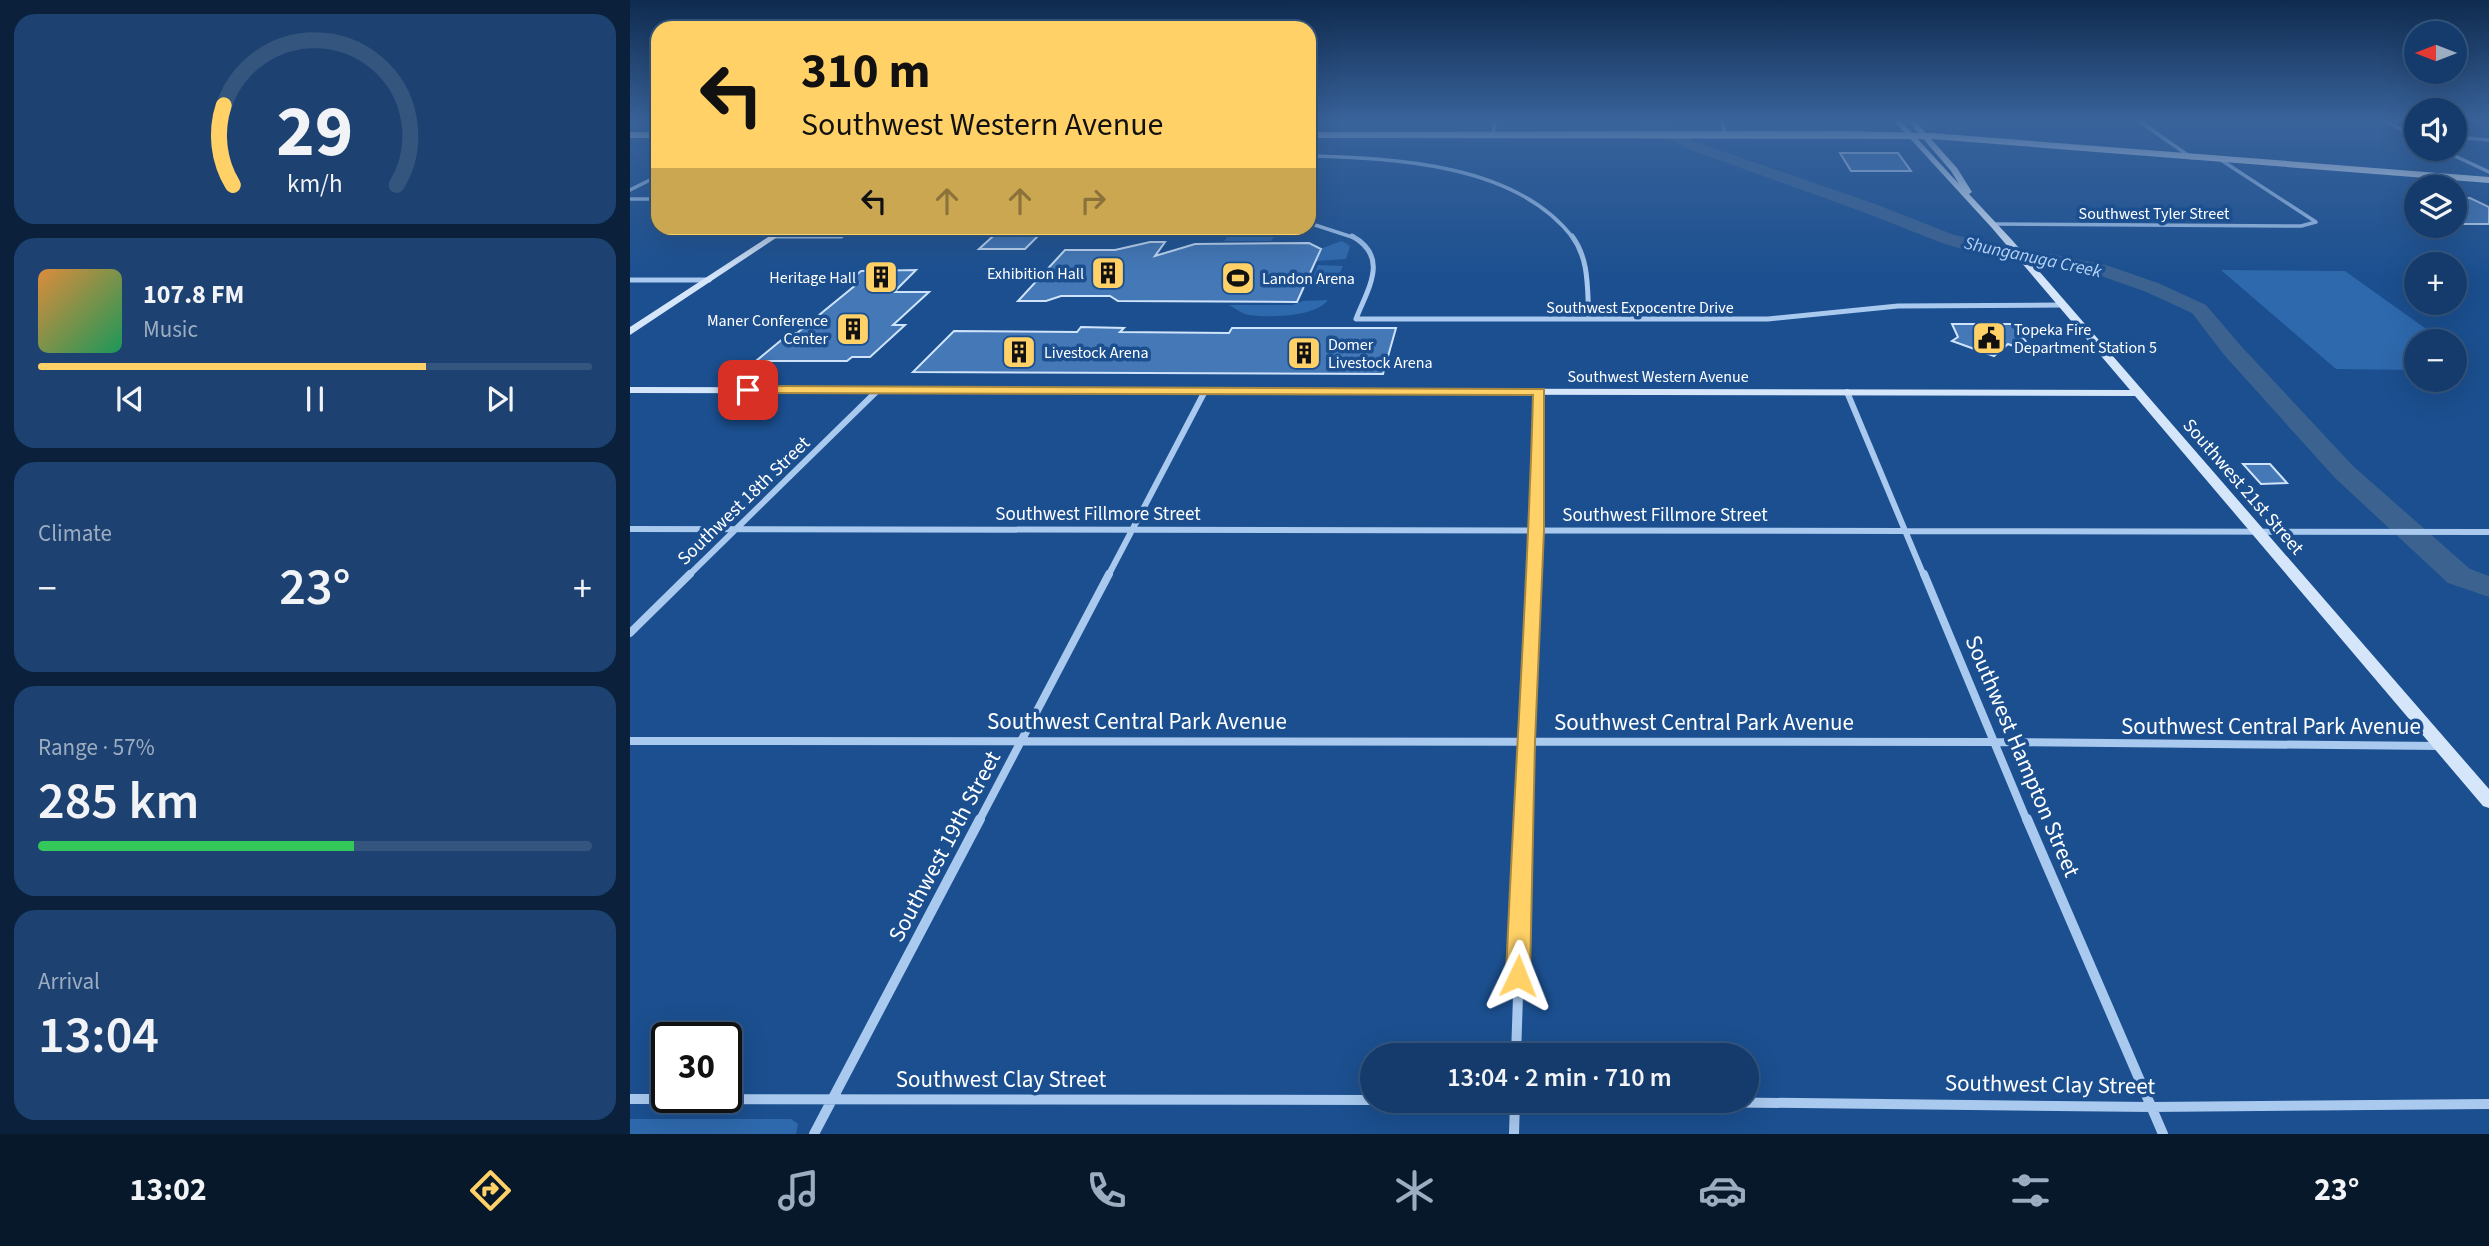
<!DOCTYPE html>
<html lang="en">
<head>
<meta charset="utf-8">
<style>
  :root { --surface:#143b6b; --page:#1d4271; --text:#f1f3f6; --muted:#9dadc1; --line:#33557e; --accent:#ffd166 }
  body { margin:0; font-family:"Source Sans 3",sans-serif; background:var(--page); color:var(--text); height:100vh; display:flex; flex-direction:column; font-size:26px; white-space:nowrap }
  * { box-sizing:border-box; margin:0 }
  p { font-size:23px; color:var(--muted) }
  .icon { flex:none; width:38px; height:38px; fill:none; stroke:currentColor; stroke-width:2; stroke-linecap:round; stroke-linejoin:round }
  .map { position:relative; flex:1; overflow:hidden }
  .details { display:flex; flex-direction:column; gap:14px; padding:14px; background:#0b203b; width:630px }
  .details>* { flex:none }
  .guide { position:absolute; left:21px; top:21px; width:665px; height:214px; border-radius:21px; box-shadow:0 7px 28px #0002,0 0 0 2px var(--line); background:#ffd166; color:#111; overflow:hidden }
  .needle { width:46px; rotate:270deg }
  .tools { position:absolute; left:1774px; top:21px; display:grid; gap:14px }
  .tools a { display:grid; place-items:center; width:63px; height:63px; border-radius:50%; background:var(--surface); box-shadow:0 7px 28px #0002,0 0 0 2px var(--line); font-size:35px }
  .speed { position:absolute; left:21px; top:1022px; display:flex; gap:14px; font-size:35px; font-weight:700; text-align:center }
  .speed>* { display:grid; place-content:center; width:91px; height:91px; border-radius:50%; background:var(--surface); box-shadow:0 7px 28px #0002,0 0 0 2px var(--line); line-height:1 }
  .speed .limit { border:4px solid #111; border-radius:10px; background:#fff; color:#111 }
  .pin { position:absolute; display:grid; place-items:center; width:60px; height:60px; color:#fff; margin:-30px; border-radius:14px; box-shadow:0 4px 10px #0006 }
  .me { position:absolute; width:77px; margin:-38px; rotate:2deg; stroke-linejoin:round; filter:drop-shadow(0 0 5px #0008) }
  .turn { display:flex; align-items:center; gap:24px; height:147px; padding:0 35px; font-size:32px }
  .turn .icon { width:91px; height:91px; stroke-width:2.5 }
  .turn b { display:block; font-size:49px; line-height:60px }
  .lanes { display:flex; align-items:center; height:66px; padding:0 35px; background:#0003; justify-content:center; gap:35px; direction:ltr }
  .lanes .off { opacity:.35 }
  .big { font-size:52px; font-weight:600; line-height:1.1 }
  .details .widget { flex:1; display:flex; flex-direction:column; justify-content:center; gap:10px; min-width:0; padding:0 24px; border-radius:21px; background:var(--page) }
  .details .dial { align-items:center; gap:0 }
  .dial svg { height:182px; overflow:visible; fill:none; stroke:var(--line); stroke-width:7; stroke-linecap:round; text-anchor:middle }
  .dial text { fill:var(--text); stroke:none }
  .song { display:flex; align-items:center; gap:21px }
  .cover { width:84px; height:84px; border-radius:10px; background:linear-gradient(135deg,hsl(30 70% 55%),hsl(150 70% 35%)) }
  .played { height:7px; border-radius:4px; background:linear-gradient(90deg,var(--accent) 70%,var(--line) 70%) }
  .keys { display:flex; justify-content:space-around; direction:ltr }
  .heat { display:flex; justify-content:space-between; align-items:center; font-size:38px; direction:ltr }
  .charge { height:10px; border-radius:5px; background:linear-gradient(90deg,#34c759 57%,var(--line) 0) }
  .trip { position:absolute; left:730px; top:1043px; width:399px; height:70px; border-radius:35px; background:var(--surface); box-shadow:0 7px 28px #0002,0 0 0 2px var(--line); font-weight:600; line-height:70px; text-align:center }
  .dock { display:flex; height:112px; justify-content:space-around; align-items:center; background:#08182b; color:var(--muted) }
  .dock .icon { width:49px; height:49px }
  .dock .selected { color:var(--accent) }
  .dock b { font-size:32px; color:var(--text) }
  main { display:flex; flex:1; min-height:0 }
  .map>svg:first-child { display:block }
  .green { fill:#2e69ad }
  .lines { fill:none; stroke-linecap:round; stroke-linejoin:round }
  .river { fill:#3c6290; fill-rule:evenodd }
  .building { fill:#4478b7; stroke:#cfe3fa; stroke-width:2 }
  .street-far4 { stroke:#a9c9ee; stroke-width:3.5 }
  .street-far3 { stroke:#a9c9ee; stroke-width:5 }
  .street-far2 { stroke:#a9c9ee; stroke-width:6 }
  .street-far1 { stroke:#a9c9ee; stroke-width:8 }
  .street { stroke:#a9c9ee; stroke-width:10 }
  .secondary { fill:#d6e6fa; fill-rule:evenodd }
  .primary { fill:#f0f6ff; fill-rule:evenodd }
  .route { fill:#ffd166; stroke:#a68842; stroke-width:2 }
  .labels { text-anchor:middle; stroke-width:7; stroke-linejoin:round; paint-order:stroke }
  .far-street-label { font-size:16px; fill:#fff; stroke:#1b4f8f }
  .far-poi-label { font-size:16px; fill:#fff; stroke:#1b4f8f; text-anchor:start }
  .far-water-label { font-size:18px; font-style:italic; fill:#b5d3f5; stroke:#1b4f8f }
  .street-label { font-size:19px; fill:#fff; stroke:#1b4f8f }
  .near-street-label { font-size:23px; fill:#fff; stroke:#1b4f8f }
</style>
</head>
<body>
<main>
<section class="details">
<div class="widget dial"><svg viewBox="0 0 100 80">
<path d="M14 69A42 42 0 1 1 86 69"/>
<path d="M14 69A42 42 0 0 1 10 34" stroke="#ffd166"/>
<text x="50" y="56" font-size="32" font-weight="700">29</text>
<text x="50" y="72" font-size="11">km/h</text>
</svg></div>
<div class="widget">
<div class="song"><i class="cover"></i><div><b>107.8 FM</b><p>Music</p></div></div>
<div class="played"></div>
<div class="keys"><svg class="icon" aria-label="previous" viewBox="0 0 24 24"><path d="M18 5L8 12l10 7zM5 5v14"/></svg><svg class="icon" aria-label="pause" viewBox="0 0 24 24"><path d="M8 5v14M16 5v14"/></svg><svg class="icon" aria-label="next" viewBox="0 0 24 24"><path d="M6 5l10 7-10 7zM19 5v14"/></svg></div>
</div>
<div class="widget"><p>Climate</p>
<div class="heat"><a>−</a><b class="big">23°</b><a>+</a></div>
</div>
<div class="widget"><p>Range · 57%</p><b class="big">285 km</b><div class="charge"></div></div>
<div class="widget"><p>Arrival</p><b class="big">13:04</b></div>
</section>
<div class="map">
<svg width="1859" height="1134" viewBox="0 0 1859 1134">
  <rect width="100%" height="100%" fill="#1b4f8f"/>
  <!-- green -->
  <path class="green" d="M 601,232 L 645,232 L 647,233 L 641,241 L 594,241 Z
    M 712,241 L 720,246 L 716,259 L 686,261 L 690,249 Z
    M 688,265 L 713,266 L 704,287 L 679,287 Z
    M 1591,270 L 1715,271 L 1813,341 L 1787,341 L 1787,370 L 1706,369 Z
    M 698,300 C 686,317 638,318 619,315 C 612,314 605,308 599,305 L 662,305 L 673,301 Z
    M 0,1119 L 161,1119 L 168,1124 L 166,1134 L 0,1134 Z"/>
  <g class="lines">
    <!-- river -->
    <path class="river" d="M 1009,121 L 1027,121 L 1068,143 L 1248,205 L 1324,235 L 1476,265 L 1528,283 L 1576,305 L 1611,346 L 1723,466 L 1840,569 L 1859,576 L 1859,597 L 1818,583 L 1705,478 L 1595,356 L 1562,313 L 1514,291 L 1465,274 L 1342,252 L 1312,243 L 1236,213 L 1058,149 Z"/>
  </g>
  <!-- building -->
  <path class="building" d="M 1210,153 L 1268,153 L 1281,171 L 1221,171 Z
    M 1825,198 L 1840,198 L 1859,207 L 1859,224 L 1825,224 Z
    M 372,228 L 416,228 L 395,249 L 349,249 Z
    M 520,242 L 535,242 L 525,256 L 565,244 L 679,243 L 691,249 L 667,302 L 488,301 L 480,296 L 431,296 L 416,301 L 388,301 L 435,250 L 485,250 Z
    M 286,270 L 264,292 L 299,292 L 263,325 L 275,325 L 240,357 L 222,357 L 217,361 L 126,361 L 160,333 L 167,333 L 227,284 L 215,285 L 231,271 Z
    M 1322,324 L 1383,324 L 1405,354 L 1378,344 L 1364,356 L 1322,341 L 1328,337 Z
    M 451,327 L 494,328 L 490,332 L 599,333 L 602,328 L 766,328 L 753,374 L 283,372 L 324,331 L 447,332 Z
    M 1613,464 L 1640,464 L 1657,483 L 1631,484 Z"/>
  <g class="lines">
    <!-- street-far4 -->
    <path class="street-far4" d="M 1091,121 L 1096,135
      M 1509,121 L 1562,158
      M 1754,121 L 1787,137
      M 679,132 L 685,121
      M 863,135 L 865,121
      M 1825,137 L 1859,140
      M 1810,149 L 1859,172
      M 679,156 C 765,158 887,164 943,238
      M 0,190 L 28,176
      M 0,199 L 28,199
      M 679,223 L 725,238
      M 1363,224 L 1671,226 L 1686,222 L 1591,160
      M 145,236 L 210,236 L 251,228"/>
    <!-- street-far3 -->
    <path class="street-far3" d="M 145,236 L 211,236
      M 722,236 C 760,257 738,288 726,319 L 1138,319 L 1268,306 L 1434,305
      M 942,236 C 960,260 957,290 959,319
      M 0,280 L 79,280"/>
    <!-- street-far2 -->
    <path class="street-far2" d="M 1217,392 L 1294,576
      M 0,529 L 1859,532
      M 58,576 L 248,390
      M 478,576 L 575,391
      M 903,576 L 909,392"/>
    <!-- street-far1 -->
    <path class="street-far1" d="M 1294,574 L 1397,821
      M 0,633 L 60,574
      M 0,741 L 1365,742 L 1809,746
      M 349,821 L 479,574
      M 894,821 L 903,574"/>
    <!-- street -->
    <path class="street" d="M 1397,819 L 1533,1134
      M 886,1055 L 894,819
      M 0,1099 L 742,1100
      M 981,1101 L 1521,1107 L 1859,1104
      M 184,1134 L 350,819
      M 884,1134 L 885,1101"/>
    <!-- secondary -->
    <path class="secondary" d="M 1264,121 L 1271,121 L 1329,184 L 1321,171 L 1278,121 L 1285,121 L 1327,168 L 1342,192 L 1339,194 L 1382,240 L 1859,789 L 1859,808 L 1853,806 L 1505,396 L 0,393 L 0,387 L 1500,390 L 1362,228 Z
      M 152,228 L 161,228 L 0,335 L 0,327 Z"/>
    <!-- primary -->
    <path class="primary" d="M 1215,131 L 1302,133 L 1859,177 L 1859,183 L 1302,139 L 679,138 L 679,132 Z
      M 0,132 L 28,132 L 28,138 L 0,138 Z"/>
  </g>
  <!-- sky -->
  <linearGradient id="sky" x2="0" y2="1"><stop stop-color="#0f2b4f"/><stop offset="0.43" stop-color="#39639b"/><stop offset="1" stop-color="#39639b" stop-opacity="0"/></linearGradient>
  <rect width="1859" height="280" fill="url(#sky)"/>
  <!-- route -->
  <path class="route" d="M 118,386 L 914,389 L 914,530 L 905,741 L 900,976 L 896,984 L 888,987 L 880,984 L 876,976 C 884,782 898,589 903,395 L 113,393 L 113,387 Z"/>
  <!-- icons -->
  <defs>
    <g id="building-square" transform="scale(1.75)"><rect x="-9" y="-9" width="18" height="18" rx="4" fill="#ffd166" stroke="#1b4f8f"/><path d="M-4-6H4V6H1V3H-1V6H-4ZM-2.5-4.3h1.7v1.8h-1.7ZM.8-4.3h1.7v1.8H.8ZM-2.5-1h1.7V.8h-1.7ZM.8-1h1.7V.8H.8Z" fill="#111"/></g>
    <g id="stadium-square" transform="scale(1.75)"><rect x="-9" y="-9" width="18" height="18" rx="4" fill="#ffd166" stroke="#1b4f8f"/><path d="M0-5a6.5 5 0 1 0 0 10a6.5 5 0 1 0 0-10ZM-3.5-1.8h7v3.6h-7Z" fill="#111"/></g>
    <g id="civic-square" transform="scale(1.75)"><rect x="-9" y="-9" width="18" height="18" rx="4" fill="#ffd166" stroke="#1b4f8f"/><path d="M-.6-6.5H3V-4.5H.6V-3L4-1V1h2V6H-6V1h2V-1L-.6-3ZM-1.2 2.5V6h2.4V2.5Z" fill="#111"/></g>
  </defs>
  <g fill-rule="evenodd">
    <use href="#building-square" x="478" y="273"/>
    <use href="#building-square" x="251" y="277"/>
    <use href="#stadium-square" x="608" y="278"/>
    <use href="#building-square" x="223" y="329"/>
    <use href="#civic-square" x="1359" y="338"/>
    <use href="#building-square" x="389" y="352"/>
    <use href="#building-square" x="674" y="353"/>
  </g>
  <g class="labels">
    <!-- far-street labels -->
    <g class="far-street-label">
      <text x="1524" y="219">Southwest Tyler Street</text>
      <text x="1010" y="313">Southwest Expocentre Drive</text>
      <text x="1028" y="382">Southwest Western Avenue</text>
    </g>
    <!-- far-poi labels -->
    <g class="far-poi-label">
      <text x="454" y="279" text-anchor="end">Exhibition Hall</text>
      <text x="226" y="283" text-anchor="end">Heritage Hall</text>
      <text x="632" y="284">Landon Arena</text>
      <text x="198" y="326" text-anchor="end">Maner Conference<tspan x="198" dy="18">Center</tspan></text>
      <text x="1384" y="335">Topeka Fire<tspan x="1384" dy="18">Department Station 5</tspan></text>
      <text x="698" y="350">Domer<tspan x="698" dy="18">Livestock Arena</tspan></text>
      <text x="414" y="358">Livestock Arena</text>
    </g>
    <!-- far-water labels -->
    <g class="far-water-label">
      <text transform="translate(1403 257) rotate(12)" y="6">Shunganuga Creek</text>
    </g>
    <!-- street labels -->
    <g class="street-label">
      <text transform="translate(1614 486) rotate(49)" y="7">Southwest 21st Street</text>
      <text transform="translate(113 500) rotate(-44)" y="7">Southwest 18th Street</text>
      <text x="468" y="520">Southwest Fillmore Street</text>
      <text x="1035" y="521">Southwest Fillmore Street</text>
    </g>
    <!-- near-street labels -->
    <g class="near-street-label">
      <text x="507" y="729">Southwest Central Park Avenue</text>
      <text x="1074" y="730">Southwest Central Park Avenue</text>
      <text x="1641" y="734">Southwest Central Park Avenue</text>
      <text transform="translate(1393 756) rotate(67)" y="8">Southwest Hampton Street</text>
      <text transform="translate(314 846) rotate(-62)" y="8">Southwest 19th Street</text>
      <text x="371" y="1087">Southwest Clay Street</text>
      <text transform="translate(1420 1084) rotate(1)" y="8">Southwest Clay Street</text>
    </g>
  </g>
</svg>
<div class="tools">
<a><svg class="needle" viewBox="-14 -14 28 28"><path d="M0-13l5 13h-10z" fill="#e53935"/><path d="M0 13l5-13h-10z" fill="#9dadc1"/></svg></a>
<a><svg class="icon" aria-label="sound" viewBox="0 0 24 24"><path d="M4 9h4l5-4v14l-5-4H4zM17 9q2 3 0 6"/></svg></a>
<a><svg class="icon" aria-label="layers" viewBox="0 0 24 24"><path d="M12 4l9 5-9 5-9-5zM3 14l9 5 9-5"/></svg></a>
<a>+</a>
<a>−</a>
</div>
<div class="speed"><div class="limit">30</div></div>
<div class="pin" style="left:118px;top:390px;background:#d93025"><svg class="icon" aria-label="arrive" viewBox="0 0 24 24"><path d="M6 21V4h12l-3 4 3 4H6"/></svg></div>
<svg class="me" style="left:888px;top:976px" viewBox="-20 -20 40 40"><path d="M0-17L14 15 0 8-14 15z" fill="#ffd166" stroke="#fff" stroke-width="4"/></svg>
<div class="trip">13:04 · 2 min · 710 m</div>
<div class="guide">
<div class="turn"><svg class="icon" aria-label="left" viewBox="0 0 24 24"><path d="M17 20v-9H6M10 6l-5 5 5 5"/></svg><div><b>310 m</b>Southwest Western Avenue</div></div>
<div class="lanes"><svg class="icon" aria-label="left" viewBox="0 0 24 24"><path d="M17 20v-9H6M10 6l-5 5 5 5"/></svg><svg class="icon off" aria-label="ahead" viewBox="0 0 24 24"><path d="M12 20V5M6 11l6-6 6 6"/></svg><svg class="icon off" aria-label="ahead" viewBox="0 0 24 24"><path d="M12 20V5M6 11l6-6 6 6"/></svg><svg class="icon off" aria-label="right" viewBox="0 0 24 24"><path d="M7 20v-9h11M14 6l5 5-5 5"/></svg></div>
</div>
</div>
</main>
<nav class="dock">
<b>13:02</b>
<svg class="icon selected" aria-label="directions" viewBox="0 0 24 24"><path d="M12 3l9 9-9 9-9-9zM9 14v-3h6M13 9l2 2-2 2"/></svg>
<svg class="icon" aria-label="music" viewBox="0 0 24 24"><path d="M9 18V5l10-2v13"/><circle cx="6" cy="18" r="3"/><circle cx="16" cy="16" r="3"/></svg>
<svg class="icon" aria-label="phone" viewBox="0 0 24 24"><path d="M5 4h4l2 5-3 2q2 4 5 5l2-3 5 2v4C11 20 4 13 5 4z"/></svg>
<svg class="icon" aria-label="climate" viewBox="0 0 24 24"><path d="M12 3v18M4 7l16 10M4 17L20 7"/></svg>
<svg class="icon" aria-label="car" viewBox="0 0 24 24"><path d="M5 17H2v-5l4-1 3-4h7l3 4 3 1v5h-3M9 17h6M6 11h13"/><circle cx="7" cy="17" r="2"/><circle cx="17" cy="17" r="2"/></svg>
<svg class="icon" aria-label="filters" viewBox="0 0 24 24"><path d="M4 7h16M4 17h16"/><circle cx="9" cy="7" r="2"/><circle cx="15" cy="17" r="2"/></svg>
<b>23°</b>
</nav>
</body>
</html>
